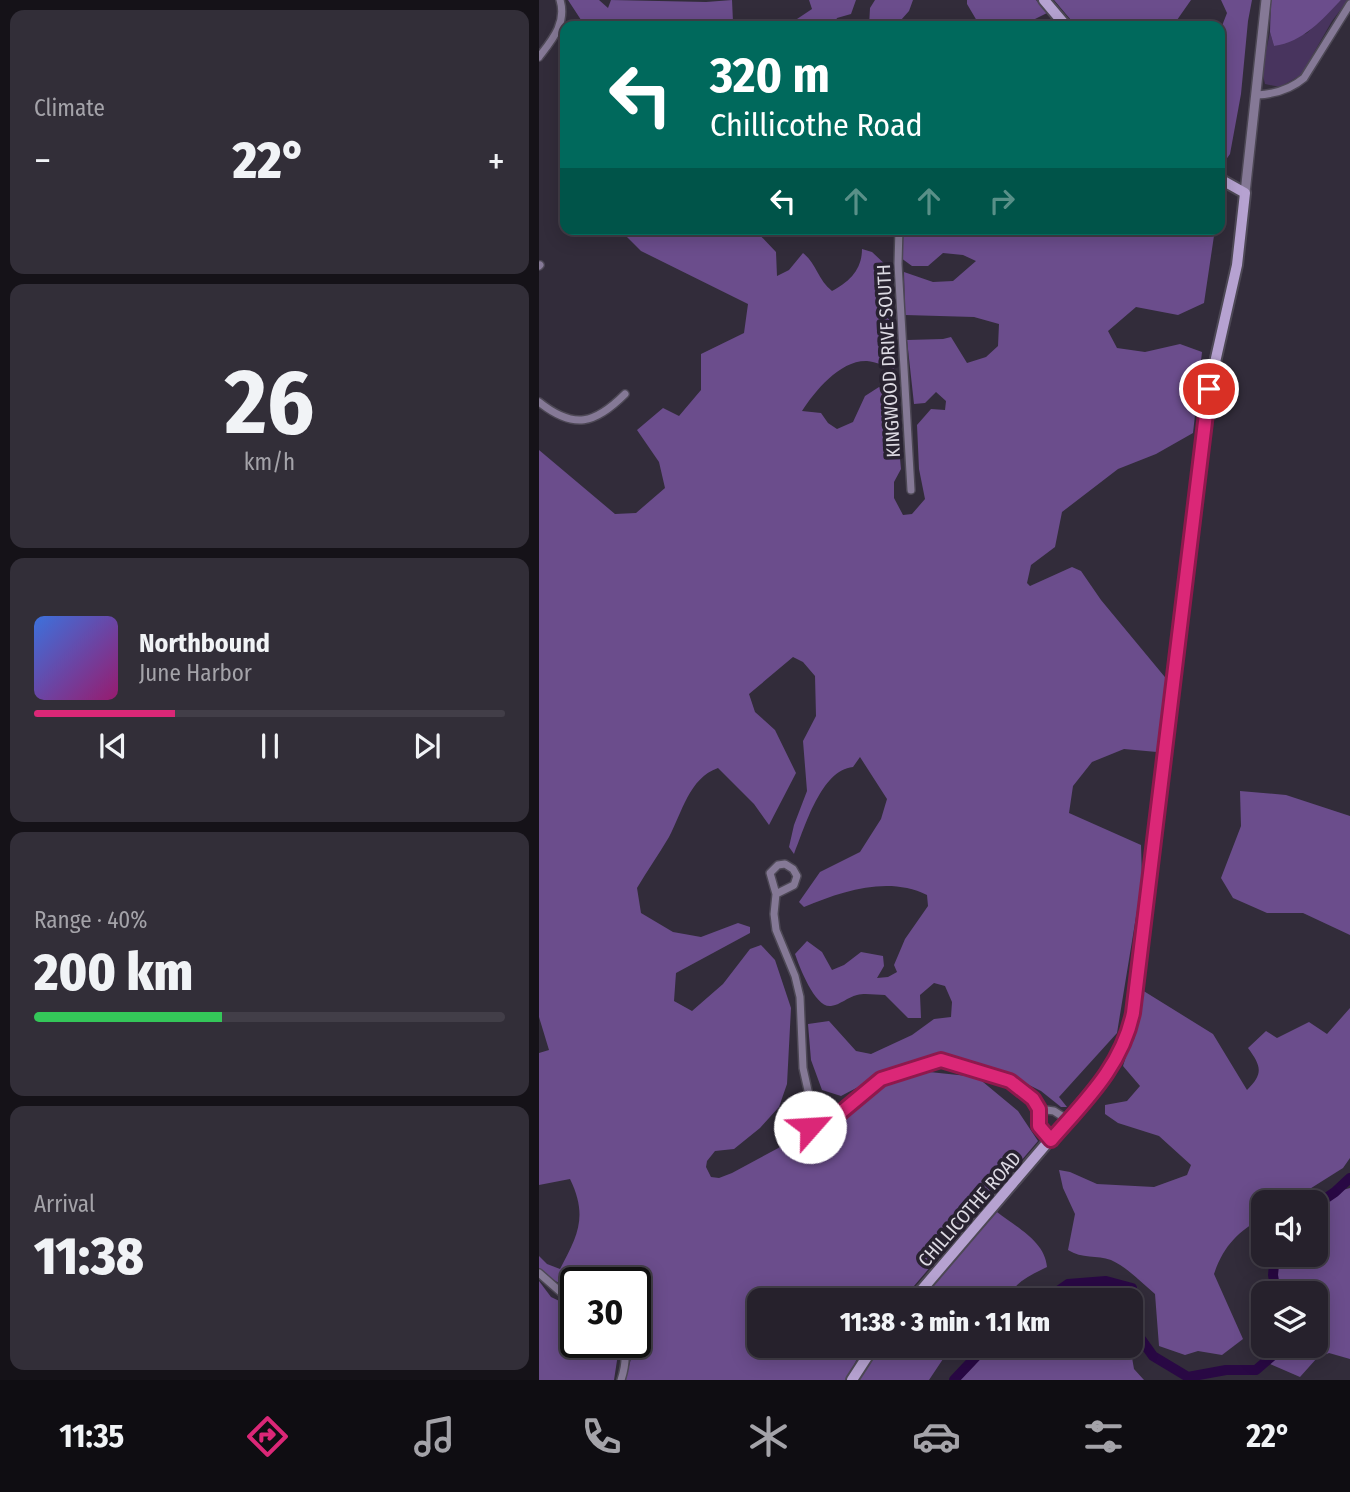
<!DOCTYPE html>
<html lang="en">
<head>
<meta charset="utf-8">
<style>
  :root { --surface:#26212c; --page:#322e38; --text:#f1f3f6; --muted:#a4a3a9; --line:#423e48; --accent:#db2777 }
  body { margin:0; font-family:"Fira Sans Condensed",sans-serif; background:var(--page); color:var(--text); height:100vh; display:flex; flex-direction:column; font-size:26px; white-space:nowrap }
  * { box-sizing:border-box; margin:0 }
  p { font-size:23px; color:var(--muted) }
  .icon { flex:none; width:38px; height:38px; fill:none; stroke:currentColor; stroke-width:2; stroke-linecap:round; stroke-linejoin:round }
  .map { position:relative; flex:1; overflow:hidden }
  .panel { display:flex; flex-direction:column; gap:10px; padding:10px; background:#151218; width:539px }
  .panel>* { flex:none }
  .banner { position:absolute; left:21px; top:21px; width:665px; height:214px; border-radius:14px; box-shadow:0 4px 18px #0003,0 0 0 2px var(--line); background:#00695c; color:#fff; overflow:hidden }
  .tools { position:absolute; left:712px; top:1190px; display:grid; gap:14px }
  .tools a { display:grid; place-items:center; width:77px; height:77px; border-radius:14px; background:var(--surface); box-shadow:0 4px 18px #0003,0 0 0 2px var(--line); font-size:35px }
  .speed { position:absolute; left:21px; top:1267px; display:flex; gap:14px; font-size:35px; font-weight:700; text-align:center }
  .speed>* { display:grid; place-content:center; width:91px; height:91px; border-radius:50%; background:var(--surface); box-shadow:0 4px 18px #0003,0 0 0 2px var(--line); line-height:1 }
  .speed .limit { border:4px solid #111; border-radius:10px; background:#fff; color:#111 }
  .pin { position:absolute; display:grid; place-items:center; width:60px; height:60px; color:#fff; margin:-30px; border:4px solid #fff; border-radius:50%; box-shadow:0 2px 7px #0007 }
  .me { position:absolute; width:77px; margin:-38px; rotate:64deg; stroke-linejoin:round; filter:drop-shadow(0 0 5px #0008) }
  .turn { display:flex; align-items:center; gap:24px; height:147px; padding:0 35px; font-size:32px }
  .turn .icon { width:91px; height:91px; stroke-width:2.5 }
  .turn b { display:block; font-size:49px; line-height:60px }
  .lanes { display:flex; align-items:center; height:66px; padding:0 35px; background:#0003; justify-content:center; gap:35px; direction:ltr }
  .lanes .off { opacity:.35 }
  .big { font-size:52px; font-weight:800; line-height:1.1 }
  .panel .card { flex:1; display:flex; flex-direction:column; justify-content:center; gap:10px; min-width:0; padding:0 24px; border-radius:14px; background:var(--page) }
  .panel .dial { align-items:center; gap:0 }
  .dial b { font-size:91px; line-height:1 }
  .song { display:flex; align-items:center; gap:21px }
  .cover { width:84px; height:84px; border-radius:10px; background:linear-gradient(135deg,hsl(220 70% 55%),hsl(320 70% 35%)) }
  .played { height:7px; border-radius:4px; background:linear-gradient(90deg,var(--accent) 30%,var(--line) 30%) }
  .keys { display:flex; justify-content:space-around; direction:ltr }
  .heat { display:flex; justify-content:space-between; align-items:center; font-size:38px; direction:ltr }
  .charge { height:10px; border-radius:5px; background:linear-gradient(90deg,#34c759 40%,var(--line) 0) }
  .trip { position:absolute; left:208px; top:1288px; width:396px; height:70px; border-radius:14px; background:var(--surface); box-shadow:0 4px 18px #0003,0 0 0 2px var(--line); font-weight:800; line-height:70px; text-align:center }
  .dock { display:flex; height:112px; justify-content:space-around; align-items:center; background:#0f0d12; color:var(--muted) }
  .dock .icon { width:49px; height:49px }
  .dock .current { color:var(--accent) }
  .dock b { font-size:32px; color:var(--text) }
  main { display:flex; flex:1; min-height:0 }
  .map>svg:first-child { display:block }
  .green { fill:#48345e }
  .forest { fill:#6b4d8c }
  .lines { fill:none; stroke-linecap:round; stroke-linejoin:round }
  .river { stroke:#290844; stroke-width:10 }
  .minor-casing { stroke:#4d4855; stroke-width:10 }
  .tertiary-casing { stroke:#4d4855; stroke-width:12 }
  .secondary-casing { stroke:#4d4855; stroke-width:14 }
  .minor { stroke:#857996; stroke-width:7 }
  .tertiary { stroke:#857996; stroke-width:9 }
  .secondary { stroke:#b6a2d1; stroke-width:10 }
  .route-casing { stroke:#8e194d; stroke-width:18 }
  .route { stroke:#db2777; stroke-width:12 }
  .labels { text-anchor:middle; stroke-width:7; stroke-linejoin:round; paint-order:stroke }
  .street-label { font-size:19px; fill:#dddae3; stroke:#282230 }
</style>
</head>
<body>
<main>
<section class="panel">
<div class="card"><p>Climate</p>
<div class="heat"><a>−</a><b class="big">22°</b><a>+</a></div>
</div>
<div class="card dial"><b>26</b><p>km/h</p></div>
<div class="card">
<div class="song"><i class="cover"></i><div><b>Northbound</b><p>June Harbor</p></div></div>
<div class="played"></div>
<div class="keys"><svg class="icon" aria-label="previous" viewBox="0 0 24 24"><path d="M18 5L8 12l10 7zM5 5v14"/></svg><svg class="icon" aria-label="pause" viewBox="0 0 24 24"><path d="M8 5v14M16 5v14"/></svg><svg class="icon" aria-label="next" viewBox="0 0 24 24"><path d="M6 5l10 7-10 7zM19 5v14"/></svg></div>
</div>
<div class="card"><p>Range · 40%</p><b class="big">200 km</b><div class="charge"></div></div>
<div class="card"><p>Arrival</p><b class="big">11:38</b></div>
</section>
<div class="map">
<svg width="811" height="1380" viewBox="0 0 811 1380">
  <rect width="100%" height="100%" fill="#322c3a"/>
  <!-- green -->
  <path class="green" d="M 802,0 L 809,0 L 793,21 L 762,75 L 741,87 L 726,84 L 723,71 L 731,32 L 735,46 L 768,33 Z"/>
  <!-- forest -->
  <path class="forest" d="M 29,0 L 60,0 L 69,8 L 72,0 L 167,2 L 193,0 L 194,22 L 249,25 L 273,9 L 270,0 L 317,0 L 312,14 L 298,18 L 294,26 L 46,26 Z
    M 336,0 L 374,0 L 370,11 L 362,20 L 366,26 L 330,26 L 331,8 Z
    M 428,0 L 497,0 L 508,13 L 482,26 L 435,26 L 438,21 L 428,4 Z
    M 515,0 L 652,0 L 638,20 L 644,26 L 537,26 Z
    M 682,0 L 713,0 L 709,21 L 702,94 L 691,154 L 681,168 L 681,31 L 688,13 Z
    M 732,0 L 802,0 C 783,20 764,42 735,46 L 731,32 Z
    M 80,229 L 215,229 L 237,252 L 238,276 L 250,270 L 264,253 C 277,263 279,280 293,291 C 310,282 323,270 323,249 L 333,252 L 349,267 L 356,336 L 353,363 L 355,369 C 347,366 337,362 328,361 C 301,360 276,391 263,411 L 282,413 L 289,423 L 298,429 L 314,422 L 326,396 L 340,387 L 346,391 L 349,404 L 357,416 L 362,469 L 355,482 L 355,498 L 364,515 L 373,514 L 386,499 L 380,469 L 378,425 L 392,409 L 406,410 L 407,401 L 397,392 L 386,403 L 375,404 L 368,340 L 404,339 L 412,337 L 428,363 L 447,357 L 459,346 L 460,324 L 435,317 L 366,315 L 365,272 L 394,282 L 414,281 L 437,261 L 424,255 L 404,253 L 389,266 L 373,266 L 362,258 L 364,229 L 676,229 L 665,303 L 639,315 L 597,307 L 569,331 L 578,348 L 606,352 L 641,344 L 663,352 L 654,433 L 617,454 L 579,469 L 523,512 L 516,547 L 492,565 L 488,583 L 491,586 L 533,567 L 542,571 L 562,600 L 630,682 L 618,752 L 585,749 L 553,762 L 534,786 L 530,813 L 602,845 L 603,880 L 578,1033 L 520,1097 L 528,1107 L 522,1107 L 502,1091 L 486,1083 L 409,1054 L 365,1063 L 302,1096 L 283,1090 L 272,1060 L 269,1024 L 290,1021 L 317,1051 L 332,1054 L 373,1035 L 395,1019 L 412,1017 L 413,1002 L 406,986 L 395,983 L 381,995 L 382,1018 L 369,1018 L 346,995 C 337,995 326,993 318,995 C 309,997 301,1005 292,1006 C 276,1008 261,968 256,954 L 268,941 L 283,952 L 293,970 L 305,965 L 322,952 L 344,956 L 345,966 L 338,978 L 349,977 L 358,972 L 355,965 L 366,939 L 389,906 L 388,895 C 349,876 304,891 265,907 L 260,902 L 281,872 L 321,852 L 342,819 L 348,799 L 321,757 L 314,767 C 282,770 266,827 255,854 L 250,847 L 255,825 L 268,791 L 264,741 L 277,716 L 276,676 L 264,662 L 254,657 L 210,694 L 216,712 L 236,730 L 257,773 L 230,825 L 215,804 L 179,768 C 150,778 143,813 130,837 C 120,854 108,871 98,888 L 102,913 L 134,932 L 162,937 L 199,923 L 211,927 L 211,933 L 137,973 L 135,1001 L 153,1011 L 184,984 L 211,949 L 222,945 L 236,960 L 252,1008 L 248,1084 L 240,1107 L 221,1128 L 195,1149 L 176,1151 L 168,1161 L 167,1167 L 172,1177 L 180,1178 L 193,1173 L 245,1145 L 266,1137 L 284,1137 L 297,1127 L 319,1103 L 354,1079 L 381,1071 L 438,1077 L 479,1111 L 499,1141 L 363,1300 L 220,1300 L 220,1346 L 324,1346 L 308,1380 L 86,1380 L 92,1359 L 93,1342 L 96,1342 L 96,1283 L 37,1283 L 37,1292 L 5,1275 L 0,1269 L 0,1256 L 8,1264 L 21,1269 C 39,1235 49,1216 31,1179 L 0,1185 L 0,1053 L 10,1050 L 0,1017 L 0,450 L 76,514 L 97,513 L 126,488 L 120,462 L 98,430 L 124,408 L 140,416 L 162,390 L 162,354 L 205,333 L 209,304 L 102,251 Z
    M 701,791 L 747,795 L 811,816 L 811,935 L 764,913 L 728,913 L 694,898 L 682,878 L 702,826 Z
    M 603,990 L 674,1034 L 708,1090 C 725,1073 722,1066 709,1048 L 727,1031 L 738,1038 L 770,1022 L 788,1034 L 811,1008 L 811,1158 L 804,1168 L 750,1202 L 724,1202 L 724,1217 C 699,1232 685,1245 675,1274 L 704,1339 L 683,1355 L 659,1351 L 646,1355 L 620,1346 L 616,1294 C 603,1283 588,1267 572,1260 C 558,1255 543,1259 529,1250 L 536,1214 L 524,1188 L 520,1170 L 531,1172 L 558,1184 L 615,1187 L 648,1175 L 652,1165 L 620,1136 L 579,1123 L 566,1114 L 566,1105 L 588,1101 L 601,1086 L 584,1066 L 598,1021 Z
    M 811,1188 L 811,1359 L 790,1353 L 778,1358 L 761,1377 L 722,1360 L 739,1351 L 740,1346 L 777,1346 L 777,1293 L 737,1293 L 734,1275 L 736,1255 L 777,1255 L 777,1205 L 796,1192 Z
    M 458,1212 C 477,1227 506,1241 508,1267 C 490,1276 476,1282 467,1300 L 379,1300 Z
    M 0,1281 L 12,1297 L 37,1309 L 37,1342 L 74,1342 L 79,1354 L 75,1380 L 0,1380 Z
    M 555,1286 L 568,1292 L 575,1300 L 512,1300 L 526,1292 Z
    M 340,1346 L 417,1346 L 408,1353 L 390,1380 L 318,1380 Z
    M 454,1346 L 591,1346 L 595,1369 L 605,1380 L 420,1380 L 434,1361 Z"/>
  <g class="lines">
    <!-- river -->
    <path class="river" d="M 777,1205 L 796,1192 L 811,1178
      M 736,1255 L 734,1275 L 737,1293
      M 506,1300 L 529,1284 L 567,1281 L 593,1288 L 599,1335 L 614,1356 L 649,1377 L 687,1370 L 717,1370 L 739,1351 L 740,1346
      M 415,1380 L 447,1346"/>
    <!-- minor casing -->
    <g class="minor-casing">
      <path id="minor" d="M 0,57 C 13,40 28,23 21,0
        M 718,95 C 736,94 751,90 765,78 L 811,4
        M 360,229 L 359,264 L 372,490
        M 0,266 L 1,265
        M 0,402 C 35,430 56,424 86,394
        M 237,894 L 255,885 L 258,876 L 254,869 L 246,864 L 239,865 L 231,873 L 237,894 L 235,914 L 237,930 L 256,976 L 261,997 L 264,1068 L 272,1104 L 266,1112 L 266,1120 L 271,1127 L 281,1129 L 342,1079 L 402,1060 L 471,1081 L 494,1099 L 500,1109 L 501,1126 L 512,1140
        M 272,1104 L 283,1108 L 293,1119
        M 500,1109 L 515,1111 L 529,1120
        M 0,1273 L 25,1295 L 37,1301
        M 82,1380 C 86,1368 88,1355 84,1342"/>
    </g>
    <!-- tertiary casing -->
    <g class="tertiary-casing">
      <path id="tertiary" d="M 706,193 L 727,0"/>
    </g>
    <!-- secondary casing -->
    <g class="secondary-casing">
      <path id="secondary" d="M 505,0 L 527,26
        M 374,1300 L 573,1067 L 589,1036 L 594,1013 L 661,455 L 670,389 L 698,265 L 706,193 L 681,179
        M 313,1380 L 335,1346"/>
    </g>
    <!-- minor -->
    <use href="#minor" class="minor"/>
    <!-- tertiary -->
    <use href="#tertiary" class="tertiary"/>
    <!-- secondary -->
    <use href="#secondary" class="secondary"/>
  </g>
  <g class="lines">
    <!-- route casing -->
    <g class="route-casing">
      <path id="route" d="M 271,1127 L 282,1129 L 342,1079 L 402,1060 L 471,1081 L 494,1099 L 500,1109 L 500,1126 L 512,1140 C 546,1101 583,1066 594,1013 L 670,389"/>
    </g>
    <!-- route -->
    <use href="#route" class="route"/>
  </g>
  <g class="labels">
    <!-- street labels -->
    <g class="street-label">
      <text transform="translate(349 361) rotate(-93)" y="7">KINGWOOD DRIVE SOUTH</text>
      <text transform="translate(430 1209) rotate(-49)" y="7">CHILLICOTHE ROAD</text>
    </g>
  </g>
</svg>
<div class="tools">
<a><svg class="icon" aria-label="sound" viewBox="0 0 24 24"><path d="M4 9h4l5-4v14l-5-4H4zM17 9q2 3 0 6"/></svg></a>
<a><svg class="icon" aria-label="layers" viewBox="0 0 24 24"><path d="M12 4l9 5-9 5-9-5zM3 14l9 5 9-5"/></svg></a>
</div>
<div class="speed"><div class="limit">30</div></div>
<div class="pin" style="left:670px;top:389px;background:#d93025"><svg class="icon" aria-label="arrive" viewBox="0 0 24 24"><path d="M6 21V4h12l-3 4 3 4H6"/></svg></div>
<svg class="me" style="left:271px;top:1127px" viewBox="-20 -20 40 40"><circle r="19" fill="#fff"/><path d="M0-13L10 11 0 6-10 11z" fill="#db2777"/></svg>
<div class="trip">11:38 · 3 min · 1.1 km</div>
<div class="banner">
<div class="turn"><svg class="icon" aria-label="left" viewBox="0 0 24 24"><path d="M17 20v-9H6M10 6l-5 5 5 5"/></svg><div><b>320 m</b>Chillicothe Road</div></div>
<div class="lanes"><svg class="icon" aria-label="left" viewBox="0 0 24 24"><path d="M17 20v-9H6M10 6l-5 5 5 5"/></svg><svg class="icon off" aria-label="ahead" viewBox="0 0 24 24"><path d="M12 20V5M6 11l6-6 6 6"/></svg><svg class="icon off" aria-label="ahead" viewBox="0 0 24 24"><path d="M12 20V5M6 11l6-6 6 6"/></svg><svg class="icon off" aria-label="right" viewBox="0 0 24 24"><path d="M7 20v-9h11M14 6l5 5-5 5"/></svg></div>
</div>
</div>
</main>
<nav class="dock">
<b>11:35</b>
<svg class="icon current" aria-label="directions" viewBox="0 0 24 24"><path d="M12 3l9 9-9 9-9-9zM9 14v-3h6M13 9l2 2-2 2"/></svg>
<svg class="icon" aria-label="music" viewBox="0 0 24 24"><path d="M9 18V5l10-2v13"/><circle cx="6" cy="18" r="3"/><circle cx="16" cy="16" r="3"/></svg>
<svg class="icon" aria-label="phone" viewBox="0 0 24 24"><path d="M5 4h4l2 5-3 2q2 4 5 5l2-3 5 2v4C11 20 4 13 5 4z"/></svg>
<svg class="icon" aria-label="climate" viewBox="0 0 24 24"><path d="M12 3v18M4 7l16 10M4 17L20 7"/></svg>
<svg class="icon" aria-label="car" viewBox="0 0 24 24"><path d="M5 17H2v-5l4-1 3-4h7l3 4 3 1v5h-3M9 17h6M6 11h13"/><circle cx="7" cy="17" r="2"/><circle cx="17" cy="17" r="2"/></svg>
<svg class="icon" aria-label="filters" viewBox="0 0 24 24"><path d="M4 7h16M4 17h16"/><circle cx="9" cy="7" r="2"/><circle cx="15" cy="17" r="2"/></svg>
<b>22°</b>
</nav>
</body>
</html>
